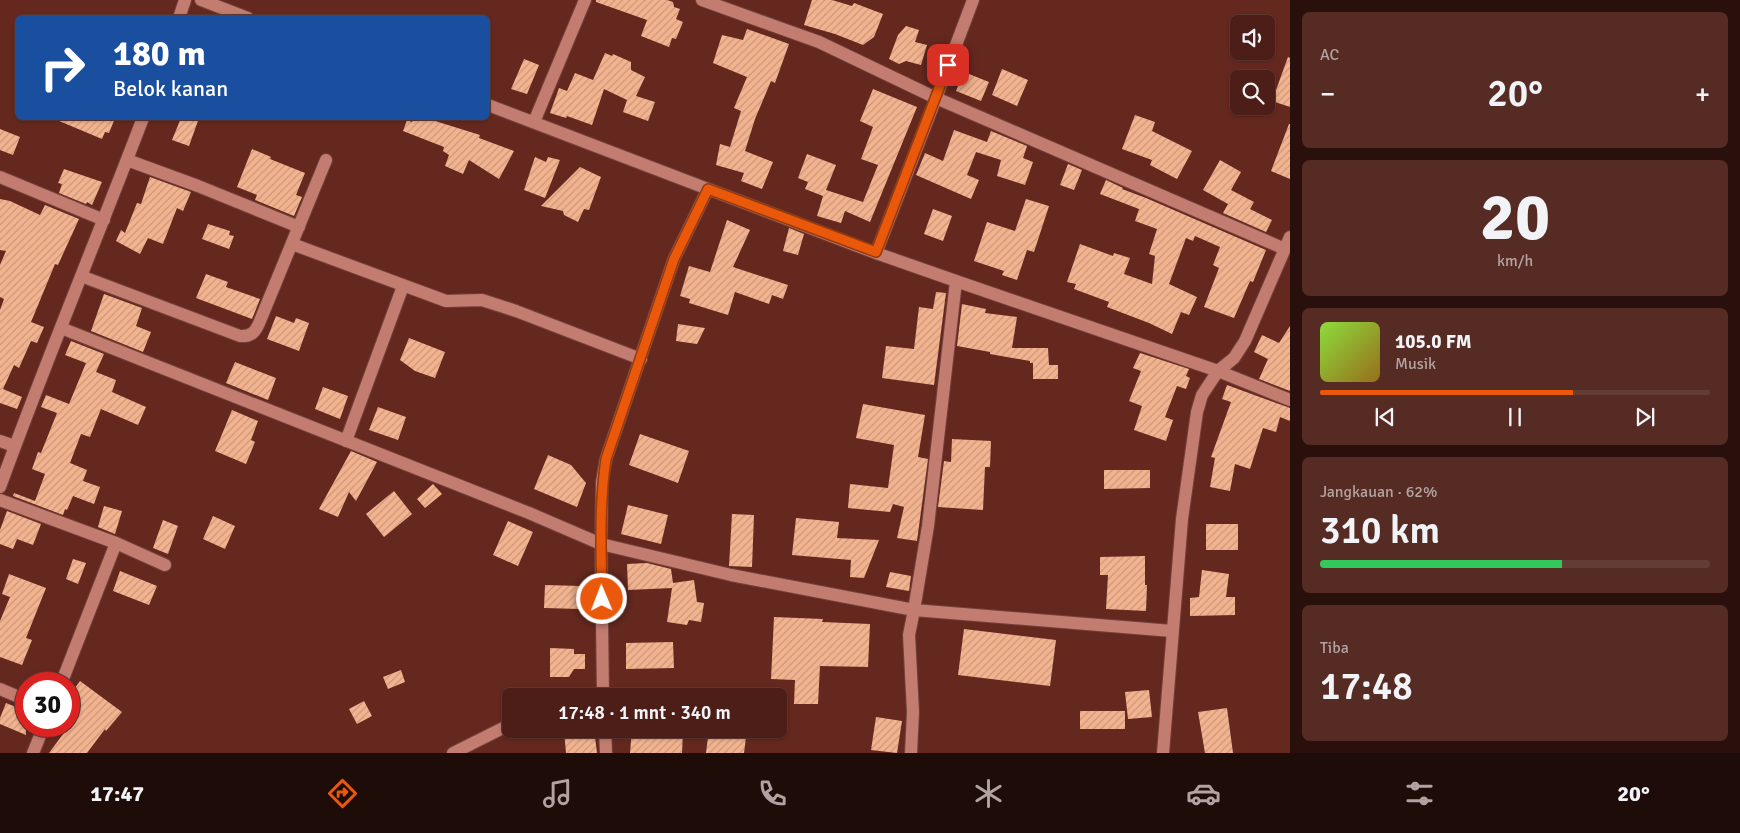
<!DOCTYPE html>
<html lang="id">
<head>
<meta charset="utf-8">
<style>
  :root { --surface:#4c1e17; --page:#562b24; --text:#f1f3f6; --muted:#b2a2a1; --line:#633c36; --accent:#ea580c }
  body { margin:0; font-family:Signika,sans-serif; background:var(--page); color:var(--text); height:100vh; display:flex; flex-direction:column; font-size:19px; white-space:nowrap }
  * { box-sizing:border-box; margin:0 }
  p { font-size:16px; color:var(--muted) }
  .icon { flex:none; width:28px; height:28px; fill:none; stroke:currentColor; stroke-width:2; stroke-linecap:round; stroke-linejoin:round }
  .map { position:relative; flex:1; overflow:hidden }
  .drawer { display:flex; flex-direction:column; gap:12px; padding:12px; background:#2a100d; width:450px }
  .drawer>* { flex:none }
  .guide { position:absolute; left:15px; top:15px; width:475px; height:105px; border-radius:8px; box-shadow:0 1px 4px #0004,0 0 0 1px var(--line); background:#1a4fa0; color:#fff; overflow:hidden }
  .fabs { position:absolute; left:1230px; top:15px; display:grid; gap:10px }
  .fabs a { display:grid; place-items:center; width:45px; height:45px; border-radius:8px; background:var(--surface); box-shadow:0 1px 4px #0004,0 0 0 1px var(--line); font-size:25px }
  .speed { position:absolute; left:15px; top:672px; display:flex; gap:10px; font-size:25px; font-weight:700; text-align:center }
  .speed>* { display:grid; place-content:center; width:65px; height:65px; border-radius:50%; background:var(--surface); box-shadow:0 1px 4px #0004,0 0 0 1px var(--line); line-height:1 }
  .speed .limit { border:8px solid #d22; background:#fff; color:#111 }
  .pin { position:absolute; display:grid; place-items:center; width:42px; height:42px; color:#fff; margin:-21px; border-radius:10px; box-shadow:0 2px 8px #0006 }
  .me { position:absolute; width:55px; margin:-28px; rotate:359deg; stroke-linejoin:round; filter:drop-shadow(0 0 4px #0008) }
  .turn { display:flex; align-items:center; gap:18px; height:105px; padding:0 15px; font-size:22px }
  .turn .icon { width:65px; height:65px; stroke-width:2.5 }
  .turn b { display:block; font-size:35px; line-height:42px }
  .big { font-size:38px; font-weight:600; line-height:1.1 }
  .drawer .tile { flex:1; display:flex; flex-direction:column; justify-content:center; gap:8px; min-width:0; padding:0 18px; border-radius:8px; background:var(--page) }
  .drawer .dial { align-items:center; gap:0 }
  .dial b { font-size:65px; line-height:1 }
  .song { display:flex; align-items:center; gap:15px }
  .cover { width:60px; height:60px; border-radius:8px; background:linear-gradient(135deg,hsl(90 70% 55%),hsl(40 70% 35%)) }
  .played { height:5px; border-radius:2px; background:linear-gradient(90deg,var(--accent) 65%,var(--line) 65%) }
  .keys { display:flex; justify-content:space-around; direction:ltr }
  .heat { display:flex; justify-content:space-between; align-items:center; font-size:28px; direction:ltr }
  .charge { height:8px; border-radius:4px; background:linear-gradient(90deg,#34c759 62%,var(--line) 0) }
  .trip { position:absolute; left:502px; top:688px; width:285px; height:50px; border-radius:8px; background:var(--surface); box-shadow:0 1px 4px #0004,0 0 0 1px var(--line); font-weight:600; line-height:50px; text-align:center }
  .tabs { display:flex; height:80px; justify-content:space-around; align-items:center; background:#1e0c09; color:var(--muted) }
  .tabs .icon { width:35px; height:35px }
  .tabs .selected { color:var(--accent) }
  .tabs b { font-size:22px; color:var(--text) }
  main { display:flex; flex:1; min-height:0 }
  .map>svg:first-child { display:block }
  .building { fill:url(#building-hatch) }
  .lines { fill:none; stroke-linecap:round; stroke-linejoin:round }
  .street-casing { stroke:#73413b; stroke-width:14 }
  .street { stroke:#c27c70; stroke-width:12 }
  .route-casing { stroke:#983908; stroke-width:12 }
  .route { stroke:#ea580c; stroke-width:9 }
</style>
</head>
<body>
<main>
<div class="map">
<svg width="1290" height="753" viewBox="0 0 1290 753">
  <defs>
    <pattern id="building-hatch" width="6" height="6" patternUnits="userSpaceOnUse" patternTransform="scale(1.25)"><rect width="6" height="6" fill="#f3b38f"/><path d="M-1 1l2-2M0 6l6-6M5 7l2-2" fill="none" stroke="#c9987c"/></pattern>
  </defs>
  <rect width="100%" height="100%" fill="#65281f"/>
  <!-- building -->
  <path class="building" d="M 596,0 L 667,0 L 673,2 L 674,7 L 680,9 L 676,19 L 683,22 L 676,39 L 672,38 L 669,47 L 641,36 L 647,20 L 596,2 Z
    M 812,0 L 832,0 L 852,6 L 854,3 L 883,14 L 874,37 L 863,45 L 835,34 L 804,25 Z
    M 906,26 L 919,30 L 915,42 L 927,45 L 921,65 L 906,61 L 899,64 L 889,59 L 898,35 Z
    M 747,29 L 789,44 L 775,83 L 771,81 L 755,119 L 745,151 L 773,162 L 762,189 L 741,181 L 744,173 L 716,165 L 720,144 L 730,147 L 741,111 L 734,108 L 747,77 L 713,63 L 722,35 L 743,40 Z
    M 605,53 L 612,56 L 613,54 L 631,62 L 631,70 L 645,77 L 636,96 L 655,102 L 648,121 L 623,112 L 627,100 L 604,89 L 592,125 L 567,116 L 566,118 L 550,113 L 559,88 L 567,91 L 575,73 L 593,80 Z
    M 1288,57 L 1290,58 L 1290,107 L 1272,101 Z
    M 524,59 L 539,65 L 527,94 L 511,89 Z
    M 1002,69 L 1028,80 L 1017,106 L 992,95 Z
    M 964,72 L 989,82 L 981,101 L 956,91 Z
    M 873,89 L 917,107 L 870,222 L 845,211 L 841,223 L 817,216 L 823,196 L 805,189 L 808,182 L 798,178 L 807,154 L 836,165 L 826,190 L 863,202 L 878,165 L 861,159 L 873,127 L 860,121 Z
    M 1135,115 L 1155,122 L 1152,131 L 1192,151 L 1177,179 L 1150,165 L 1152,160 L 1122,149 Z
    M 52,118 L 115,118 L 109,133 L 105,132 L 102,139 Z
    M 181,118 L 199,118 L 189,146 L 172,140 Z
    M 414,118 L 433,118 L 432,120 L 480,135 L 479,138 L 514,151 L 499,179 L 469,160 L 463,174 L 445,166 L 449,155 L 443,151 L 444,147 L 403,131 L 407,120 L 412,122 Z
    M 1289,124 L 1290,124 L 1290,179 L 1271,171 Z
    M 0,129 L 20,137 L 13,155 L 0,150 Z
    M 954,130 L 987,142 L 991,131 L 1027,146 L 1023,158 L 1033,162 L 1025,185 L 997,176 L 1001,160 L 976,152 L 967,175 L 979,180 L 971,199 L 916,175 L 925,153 L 943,161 Z
    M 252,149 L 271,157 L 270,159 L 305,173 L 296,195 L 302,197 L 294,216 L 255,200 L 257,195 L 237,187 Z
    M 535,157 L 546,162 L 548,157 L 560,160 L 545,198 L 524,190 Z
    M 1220,160 L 1241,172 L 1231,190 L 1254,202 L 1250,209 L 1272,220 L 1266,232 L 1223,213 L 1228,204 L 1203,190 Z
    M 1068,164 L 1082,170 L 1074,190 L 1060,185 Z
    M 580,167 L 601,177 L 589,210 L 584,209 L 578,222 L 564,215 L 563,211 L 541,206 Z
    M 64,169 L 102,182 L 92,205 L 87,202 L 86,204 L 59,193 L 62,184 L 58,183 Z
    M 150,177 L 191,192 L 183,211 L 177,208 L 163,244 L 148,238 L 140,254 L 116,241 L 121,230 L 125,233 L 137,203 L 141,204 Z
    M 1106,180 L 1123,188 L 1122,189 L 1146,198 L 1266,250 L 1253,282 L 1250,281 L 1234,318 L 1204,307 L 1219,268 L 1213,265 L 1220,247 L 1195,236 L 1193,241 L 1186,238 L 1169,284 L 1197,297 L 1189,315 L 1181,312 L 1172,334 L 1149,323 L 1107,307 L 1109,302 L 1074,289 L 1076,284 L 1067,282 L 1080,244 L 1113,256 L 1114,253 L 1130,258 L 1124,274 L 1152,284 L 1155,256 L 1149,254 L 1157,229 L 1135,221 L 1139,209 L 1100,194 Z
    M 0,199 L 10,201 L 40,215 L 45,205 L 79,219 L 58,265 L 55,264 L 31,322 L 44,327 L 37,343 L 31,341 L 19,368 L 14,365 L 3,389 L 22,397 L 17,409 L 0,403 L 0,310 L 4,299 L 0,297 L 0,265 L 6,251 L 0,250 Z
    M 1026,199 L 1049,206 L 1034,252 L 1027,250 L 1017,280 L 1002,275 L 1004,271 L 974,261 L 987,222 L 1015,231 Z
    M 933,209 L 952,216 L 943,241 L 924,234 Z
    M 727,220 L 750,230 L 733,267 L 788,285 L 783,299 L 772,295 L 769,304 L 735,292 L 728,315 L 689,303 L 690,299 L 680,296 L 689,266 L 710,272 Z
    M 208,224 L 230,231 L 229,235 L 234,236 L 229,249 L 202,239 Z
    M 789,228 L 804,234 L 798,255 L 783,251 Z
    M 206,274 L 228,282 L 226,287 L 260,299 L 252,319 L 196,298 Z
    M 936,292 L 946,293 L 934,385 L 882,378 L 886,346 L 914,349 L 919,307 L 933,309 Z
    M 104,294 L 142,308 L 136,326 L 151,332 L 143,352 L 91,331 Z
    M 962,304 L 986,309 L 985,313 L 1017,317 L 1012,348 L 1048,348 L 1049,365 L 1058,365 L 1058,379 L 1033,379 L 1033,363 L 1030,363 L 1030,361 L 990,354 L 990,352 L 957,346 Z
    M 276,316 L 294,323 L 296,318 L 309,323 L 299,351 L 267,339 Z
    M 678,324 L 705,328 L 697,344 L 676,341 Z
    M 1290,326 L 1290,391 L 1259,379 L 1268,359 L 1254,352 L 1262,335 L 1279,343 Z
    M 409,338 L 445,352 L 435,378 L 415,371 L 400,360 Z
    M 71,341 L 104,354 L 96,372 L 116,380 L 112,392 L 146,407 L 138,425 L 101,409 L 90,437 L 81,434 L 70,463 L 87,470 L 83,481 L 100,487 L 94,504 L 73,496 L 67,510 L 65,509 L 63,515 L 13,496 L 14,493 L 35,501 L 45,474 L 32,469 L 38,452 L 41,453 L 57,413 L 41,407 L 46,395 L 69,404 L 86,363 L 65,355 Z
    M 1140,353 L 1189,369 L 1186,376 L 1190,378 L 1186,389 L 1177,386 L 1165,417 L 1173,420 L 1166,441 L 1134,430 L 1142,406 L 1129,401 L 1141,371 L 1133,368 Z
    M 235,362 L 276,378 L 268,400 L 226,383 Z
    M 1227,385 L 1290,408 L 1290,421 L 1280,417 L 1276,432 L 1263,428 L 1250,469 L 1235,464 L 1230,491 L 1210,487 L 1215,458 L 1211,457 L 1231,402 L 1222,399 Z
    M 323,387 L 348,396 L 340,419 L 315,409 Z
    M 863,404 L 925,415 L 918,457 L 928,459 L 917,541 L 897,538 L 904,507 L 893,504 L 890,512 L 848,508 L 850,484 L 888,488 L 894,445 L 856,438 Z
    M 378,407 L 406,417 L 398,440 L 369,430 Z
    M 232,410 L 258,421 L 251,440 L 255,442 L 246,464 L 215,451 Z
    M 640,434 L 689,451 L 678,483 L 629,465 Z
    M 952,439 L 991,441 L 990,467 L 985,467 L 983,510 L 938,507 L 944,461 L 951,462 Z
    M 351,451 L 377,462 L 356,501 L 349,492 L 338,517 L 319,509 Z
    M 548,455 L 571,465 L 586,483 L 577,507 L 534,489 Z
    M 1104,470 L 1150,470 L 1150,488 L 1104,489 Z
    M 433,484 L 442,494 L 425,508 L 417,499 Z
    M 394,491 L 412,514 L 384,537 L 366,514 Z
    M 628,505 L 668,515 L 661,544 L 621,534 Z
    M 104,506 L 122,511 L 115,534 L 98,527 Z
    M 7,511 L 41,524 L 33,545 L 17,539 L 13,549 L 0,544 L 0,530 Z
    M 732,514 L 754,515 L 752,567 L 729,566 Z
    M 213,516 L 235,526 L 225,549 L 203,539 Z
    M 796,518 L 839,522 L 837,538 L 879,540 L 864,578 L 850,577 L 851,560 L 792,555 Z
    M 163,520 L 178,526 L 168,554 L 153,548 Z
    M 508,521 L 533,532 L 518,566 L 493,555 Z
    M 1206,524 L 1238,524 L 1238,550 L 1206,550 Z
    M 1145,556 L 1145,585 L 1147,585 L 1146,611 L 1106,609 L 1108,575 L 1100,575 L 1100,557 Z
    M 73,559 L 86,563 L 78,584 L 66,579 Z
    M 647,563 L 671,569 L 673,583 L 694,580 L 697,602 L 704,603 L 701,622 L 689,620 L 687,625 L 667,622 L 672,588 L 628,590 L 627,564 Z
    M 1202,570 L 1229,574 L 1226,597 L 1235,597 L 1235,615 L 1190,616 L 1190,598 L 1199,597 Z
    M 120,571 L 157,586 L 149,605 L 113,591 Z
    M 890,572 L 911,576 L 909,591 L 886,587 Z
    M 9,574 L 46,588 L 26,638 L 32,640 L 22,665 L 0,657 L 0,621 L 10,597 L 2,594 Z
    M 545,585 L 581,586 L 580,609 L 544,608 Z
    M 774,617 L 823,619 L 822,622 L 870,624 L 868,667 L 820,666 L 818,704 L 794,704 L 795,680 L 771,679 Z
    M 964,629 L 1056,640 L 1050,686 L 958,675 Z
    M 673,642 L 674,668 L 626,669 L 626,643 Z
    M 550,648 L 574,649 L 574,654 L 585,654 L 585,669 L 574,669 L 569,677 L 550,677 Z
    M 401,670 L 405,682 L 388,689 L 383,677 Z
    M 80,681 L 122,712 L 106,731 L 105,729 L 87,753 L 49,753 L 69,726 L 69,716 L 74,707 L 69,703 L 69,696 Z
    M 1149,690 L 1152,717 L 1128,719 L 1125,692 Z
    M 364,701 L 372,716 L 357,724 L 349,709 Z
    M 6,703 L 26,711 L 26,735 L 0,724 L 0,718 Z
    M 1227,708 L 1233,753 L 1205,753 L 1198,712 Z
    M 1080,711 L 1125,711 L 1125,729 L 1080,729 Z
    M 876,717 L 902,721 L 897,753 L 871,750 Z
    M 585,729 L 594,729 L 597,753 L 566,753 L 564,731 Z
    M 632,729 L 683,731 L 682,753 L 630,753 Z
    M 709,729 L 747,729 L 744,753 L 706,753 Z"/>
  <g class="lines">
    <!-- street casing -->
    <g class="street-casing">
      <path id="street" d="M 201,0 L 248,18
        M 702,0 L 819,42 L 936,98 L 876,253 L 708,189
        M 973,0 L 936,98 L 1285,249
        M 179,18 L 185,0
        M 488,105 L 708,189 L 674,259 L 606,459 L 602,482 L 601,544 L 603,696
        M 534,122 L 585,0
        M 127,160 L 198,186 L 299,227
        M 0,177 L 104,220
        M 1290,237 L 1245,341 L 1234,358 L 1218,371 L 1290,400
        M 292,244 L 446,301 L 482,300 L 516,311 L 641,359
        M 81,276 L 240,336 C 252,337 256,331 260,321 L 326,160
        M 956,281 L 1218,371 L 1202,395 L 1197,412 L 1182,519 L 1163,753
        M 61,328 L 529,513 L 601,544 L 731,575 L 914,610 L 928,526 L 956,281 L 876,253
        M 0,441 L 14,446
        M 346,441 L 403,286
        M 0,487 C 45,363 96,241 143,118
        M 0,500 L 116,543 L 61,684
        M 116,543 L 165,565
        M 0,689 L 26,700
        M 605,729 L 606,753
        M 33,753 L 44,726
        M 453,753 L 507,726 L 511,726
        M 911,753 L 913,712 L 909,635 L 914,610 L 1172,631"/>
    </g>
    <!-- street -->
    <use href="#street" class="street"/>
  </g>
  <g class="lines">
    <!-- route casing -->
    <g class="route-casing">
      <path id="route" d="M 602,599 C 601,553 599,505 606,459 L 674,259 L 708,189 L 876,252 L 948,65"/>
    </g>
    <!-- route -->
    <use href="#route" class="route"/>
  </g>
</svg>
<div class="fabs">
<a><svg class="icon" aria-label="sound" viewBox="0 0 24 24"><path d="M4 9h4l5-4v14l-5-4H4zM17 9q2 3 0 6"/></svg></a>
<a><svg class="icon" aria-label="search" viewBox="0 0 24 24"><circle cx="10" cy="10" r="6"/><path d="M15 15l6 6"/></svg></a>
</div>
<div class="speed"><div class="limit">30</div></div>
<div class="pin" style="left:948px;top:65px;background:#d93025"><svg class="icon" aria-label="arrive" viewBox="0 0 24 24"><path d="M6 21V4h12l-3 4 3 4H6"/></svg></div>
<svg class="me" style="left:602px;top:599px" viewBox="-20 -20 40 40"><circle r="17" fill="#ea580c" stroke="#fff" stroke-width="3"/><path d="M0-11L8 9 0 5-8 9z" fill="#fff"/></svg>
<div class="trip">17:48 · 1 mnt · 340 m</div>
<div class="guide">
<div class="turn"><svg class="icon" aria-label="right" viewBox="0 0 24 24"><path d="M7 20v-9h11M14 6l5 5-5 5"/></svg><div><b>180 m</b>Belok kanan</div></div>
</div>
</div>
<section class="drawer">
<div class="tile"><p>AC</p>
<div class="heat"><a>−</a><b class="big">20°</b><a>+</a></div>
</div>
<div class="tile dial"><b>20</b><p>km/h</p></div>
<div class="tile">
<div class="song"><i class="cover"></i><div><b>105.0 FM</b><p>Musik</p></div></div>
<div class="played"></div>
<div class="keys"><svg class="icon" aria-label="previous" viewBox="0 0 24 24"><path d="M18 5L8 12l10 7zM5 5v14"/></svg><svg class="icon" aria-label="pause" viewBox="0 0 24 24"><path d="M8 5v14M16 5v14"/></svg><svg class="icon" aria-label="next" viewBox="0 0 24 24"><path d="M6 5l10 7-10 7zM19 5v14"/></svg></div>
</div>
<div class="tile"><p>Jangkauan · 62%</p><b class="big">310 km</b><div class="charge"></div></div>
<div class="tile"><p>Tiba</p><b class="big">17:48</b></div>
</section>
</main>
<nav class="tabs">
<b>17:47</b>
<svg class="icon selected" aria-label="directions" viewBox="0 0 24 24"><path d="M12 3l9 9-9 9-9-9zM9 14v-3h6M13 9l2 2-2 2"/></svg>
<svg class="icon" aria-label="music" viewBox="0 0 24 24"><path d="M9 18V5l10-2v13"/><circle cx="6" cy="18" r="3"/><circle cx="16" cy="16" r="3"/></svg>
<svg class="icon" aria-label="phone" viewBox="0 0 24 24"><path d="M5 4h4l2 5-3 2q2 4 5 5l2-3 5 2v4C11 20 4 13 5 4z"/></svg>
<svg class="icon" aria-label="climate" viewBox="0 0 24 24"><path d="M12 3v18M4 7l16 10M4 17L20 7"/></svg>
<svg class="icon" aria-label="car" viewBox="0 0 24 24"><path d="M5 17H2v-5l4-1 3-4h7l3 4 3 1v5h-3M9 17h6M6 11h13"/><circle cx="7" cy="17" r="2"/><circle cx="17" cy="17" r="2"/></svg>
<svg class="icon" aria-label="filters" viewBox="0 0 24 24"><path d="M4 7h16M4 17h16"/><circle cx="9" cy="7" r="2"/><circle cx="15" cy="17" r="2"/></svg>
<b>20°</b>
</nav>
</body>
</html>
